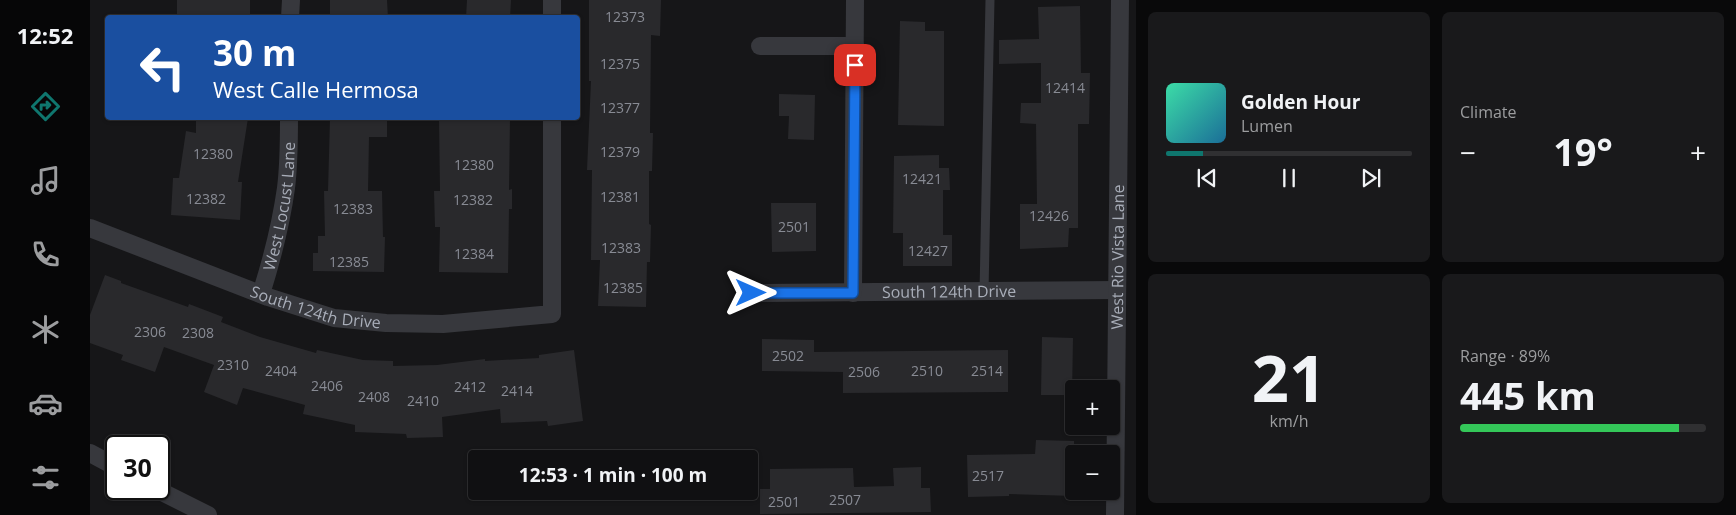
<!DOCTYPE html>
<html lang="en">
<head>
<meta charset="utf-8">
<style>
  :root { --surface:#101012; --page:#19191b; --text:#f1f3f6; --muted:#9c9d9f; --line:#303032; --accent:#0f766e }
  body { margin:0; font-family:"Open Sans",sans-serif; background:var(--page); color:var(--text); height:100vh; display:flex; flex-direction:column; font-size:19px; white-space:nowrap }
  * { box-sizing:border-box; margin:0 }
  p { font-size:16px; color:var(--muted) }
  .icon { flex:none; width:28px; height:28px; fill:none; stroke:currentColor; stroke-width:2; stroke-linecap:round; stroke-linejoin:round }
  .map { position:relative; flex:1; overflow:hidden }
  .details { display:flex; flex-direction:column; gap:12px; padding:12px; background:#09090a; width:600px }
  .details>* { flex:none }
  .banner { position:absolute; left:15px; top:15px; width:475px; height:105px; border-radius:5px; box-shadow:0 1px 4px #0004,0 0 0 1px var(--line); background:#1a4fa0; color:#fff; overflow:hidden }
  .fabs { position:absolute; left:975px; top:380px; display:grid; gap:10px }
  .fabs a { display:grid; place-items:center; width:55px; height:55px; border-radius:5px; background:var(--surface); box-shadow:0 1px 4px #0004,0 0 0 1px var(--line); font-size:25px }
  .speed { position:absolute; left:15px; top:435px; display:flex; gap:10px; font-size:25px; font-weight:700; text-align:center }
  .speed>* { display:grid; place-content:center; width:65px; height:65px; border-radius:50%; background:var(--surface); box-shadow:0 1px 4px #0004,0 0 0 1px var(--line); line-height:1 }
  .speed .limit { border:2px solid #111; border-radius:8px; background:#fff; color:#111 }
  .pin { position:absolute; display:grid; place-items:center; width:42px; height:42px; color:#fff; margin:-21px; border-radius:10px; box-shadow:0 2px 8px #0006 }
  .me { position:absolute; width:55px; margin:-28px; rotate:90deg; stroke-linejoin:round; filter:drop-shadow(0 0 4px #0008) }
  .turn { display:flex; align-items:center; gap:18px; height:105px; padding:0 25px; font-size:22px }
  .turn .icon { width:65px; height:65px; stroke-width:2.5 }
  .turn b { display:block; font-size:35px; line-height:42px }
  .big { font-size:38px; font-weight:700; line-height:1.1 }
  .details .widget { flex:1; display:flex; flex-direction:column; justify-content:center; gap:8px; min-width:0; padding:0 18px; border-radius:8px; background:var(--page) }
  .details .dial { align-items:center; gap:0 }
  .dial b { font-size:65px; line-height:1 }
  .song { display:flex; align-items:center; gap:15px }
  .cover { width:60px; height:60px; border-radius:8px; background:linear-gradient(135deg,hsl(160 70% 55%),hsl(200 70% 35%)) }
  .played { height:5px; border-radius:2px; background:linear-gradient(90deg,var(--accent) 15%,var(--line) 15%) }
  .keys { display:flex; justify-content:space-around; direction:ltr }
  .heat { display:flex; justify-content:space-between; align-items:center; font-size:28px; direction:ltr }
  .charge { height:8px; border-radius:4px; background:linear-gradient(90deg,#34c759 89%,var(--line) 0) }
  .details .tiles { flex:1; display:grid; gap:12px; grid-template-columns:repeat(2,1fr) }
  .trip { position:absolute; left:378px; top:450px; width:290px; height:50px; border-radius:5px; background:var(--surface); box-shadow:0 1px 4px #0004,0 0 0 1px var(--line); font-weight:700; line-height:50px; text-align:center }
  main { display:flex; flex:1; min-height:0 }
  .tabs { display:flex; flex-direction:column; width:90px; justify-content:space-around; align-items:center; background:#060607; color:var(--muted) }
  .tabs .icon { width:35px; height:35px }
  .tabs .on { color:var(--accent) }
  .tabs b { font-size:22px; color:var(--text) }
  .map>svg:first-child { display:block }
  .building { fill:#29292c }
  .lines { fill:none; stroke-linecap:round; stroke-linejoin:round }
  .lane { stroke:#37383d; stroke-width:9 }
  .street { stroke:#37383d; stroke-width:18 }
  .route-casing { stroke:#114b97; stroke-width:12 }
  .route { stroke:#1a73e8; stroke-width:9 }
  .labels { text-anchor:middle; stroke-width:5; stroke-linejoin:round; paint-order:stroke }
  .number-label { font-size:14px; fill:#888b94 }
  .street-label { font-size:16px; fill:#a8adb8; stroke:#111113 }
</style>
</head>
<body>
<main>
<nav class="tabs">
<b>12:52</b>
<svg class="icon on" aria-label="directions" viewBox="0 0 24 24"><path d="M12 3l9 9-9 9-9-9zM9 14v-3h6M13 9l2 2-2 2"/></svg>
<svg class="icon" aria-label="music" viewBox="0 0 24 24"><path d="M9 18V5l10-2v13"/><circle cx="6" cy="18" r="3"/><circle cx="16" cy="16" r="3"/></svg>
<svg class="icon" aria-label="phone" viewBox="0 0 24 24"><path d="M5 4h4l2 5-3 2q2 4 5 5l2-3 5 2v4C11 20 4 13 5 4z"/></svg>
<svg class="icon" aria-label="climate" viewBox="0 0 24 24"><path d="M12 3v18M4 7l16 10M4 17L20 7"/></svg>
<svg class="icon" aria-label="car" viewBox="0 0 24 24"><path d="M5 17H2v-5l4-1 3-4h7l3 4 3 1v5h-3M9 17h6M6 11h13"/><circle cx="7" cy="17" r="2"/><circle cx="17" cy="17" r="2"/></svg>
<svg class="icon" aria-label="filters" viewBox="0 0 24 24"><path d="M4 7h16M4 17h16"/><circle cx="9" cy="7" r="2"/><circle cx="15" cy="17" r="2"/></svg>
</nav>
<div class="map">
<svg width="1046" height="515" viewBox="0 0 1046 515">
  <rect width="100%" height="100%" fill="#161618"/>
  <!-- building -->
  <path class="building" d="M 87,0 L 160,0 L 160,18 L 87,18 Z
    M 240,0 L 297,0 L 298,18 L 240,18 Z
    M 377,0 L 421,0 L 420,18 L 376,18 Z
    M 499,0 L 571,0 L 570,36 L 561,35 L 560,133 L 563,133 L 562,171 L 559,171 L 559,224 L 561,225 L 560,262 L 557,262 L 556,307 L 508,306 L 510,260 L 501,260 L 502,170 L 497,170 L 501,81 L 499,81 Z
    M 990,6 L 991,73 L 1000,73 L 999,124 L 988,124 L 988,228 L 979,228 L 978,247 L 930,249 L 930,204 L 947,204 L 946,124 L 930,123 L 931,103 L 951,103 L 951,63 L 909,64 L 909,40 L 949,39 L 948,7 Z
    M 810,21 L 835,22 L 835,31 L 854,31 L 854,126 L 808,125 Z
    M 689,94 L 725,95 L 724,140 L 698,139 L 699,116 L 689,116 Z
    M 106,118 L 158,118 L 148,182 L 152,182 L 150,220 L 81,215 L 83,178 L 89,178 L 96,131 L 106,133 Z
    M 240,118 L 297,118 L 297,137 L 279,137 L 278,191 L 292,191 L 293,237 L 295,237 L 294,272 L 223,271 L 223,253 L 228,253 L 228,236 L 235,236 L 234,191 L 238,191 Z
    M 349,118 L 420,118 L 419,190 L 422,189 L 422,209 L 419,209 L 418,273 L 349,272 L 350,227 L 345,227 L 344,191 L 350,191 Z
    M 849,155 L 849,168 L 859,168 L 860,190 L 853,190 L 853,235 L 862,235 L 862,266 L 813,266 L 813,233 L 803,233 L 804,156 Z
    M 681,203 L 726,203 L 726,251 L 682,252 Z
    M 15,275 L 31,281 L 31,283 L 98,307 L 99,304 L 133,317 L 131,322 L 170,337 L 226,353 L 227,350 L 273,360 L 303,361 L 303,366 L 347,365 L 395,359 L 395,361 L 449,358 L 449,355 L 484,350 L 493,421 L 458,426 L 457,421 L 411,423 L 410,409 L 352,417 L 353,437 L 317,438 L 316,434 L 265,432 L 265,425 L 213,414 L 215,405 L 153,388 L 147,405 L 114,392 L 124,365 L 74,347 L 65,372 L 31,360 L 33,355 L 0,343 L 0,315 Z
    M 952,337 L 983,338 L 982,395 L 951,395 Z
    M 672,339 L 724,340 L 724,352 L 918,350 L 918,392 L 753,393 L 753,372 L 672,371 Z
    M 946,440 L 984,441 L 984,496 L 919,494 L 919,496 L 878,497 L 877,455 L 945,454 Z
    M 831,467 L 831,488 L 840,488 L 841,512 L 670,514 L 670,489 L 680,489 L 680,469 L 763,468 L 764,487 L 804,486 L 803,468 Z"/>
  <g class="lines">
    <!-- lane -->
    <path class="lane" d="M 894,292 L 900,0"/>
    <!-- street -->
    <g class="street">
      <path d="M 462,0 L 462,18"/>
      <path d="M 200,18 L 201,0"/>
      <path d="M 670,46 L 765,46"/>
      <path id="s1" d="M 0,228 L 178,297 L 244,318 L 296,323 L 353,324 L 462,314 L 462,118"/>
      <path id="s2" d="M 661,293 L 1027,290"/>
      <path d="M 763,293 L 765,0"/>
      <path id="s3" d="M 171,294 C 182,259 191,224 196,188 C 199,164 199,141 199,118"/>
      <path d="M 0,453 L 26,467"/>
      <path d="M 66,489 L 118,515"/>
      <path id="s4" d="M 1025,515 L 1030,0"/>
    </g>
  </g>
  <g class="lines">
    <!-- route casing -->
    <g class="route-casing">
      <path id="route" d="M 661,293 L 763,293 L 765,65"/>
    </g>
    <!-- route -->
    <use href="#route" class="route"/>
  </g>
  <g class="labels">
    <!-- number labels -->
    <g class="number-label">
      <text x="535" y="22">12373</text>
      <text x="530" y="69">12375</text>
      <text x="975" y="93">12414</text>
      <text x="530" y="113">12377</text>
      <text x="530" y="157">12379</text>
      <text x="123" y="159">12380</text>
      <text x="384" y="170">12380</text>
      <text x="832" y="184">12421</text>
      <text x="530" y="202">12381</text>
      <text x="116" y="204">12382</text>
      <text x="383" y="205">12382</text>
      <text x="263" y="214">12383</text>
      <text x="959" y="221">12426</text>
      <text x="704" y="232">2501</text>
      <text x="531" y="253">12383</text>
      <text x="838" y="256">12427</text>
      <text x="384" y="259">12384</text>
      <text x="259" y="267">12385</text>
      <text x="533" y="293">12385</text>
      <text x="60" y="337">2306</text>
      <text x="108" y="338">2308</text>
      <text x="698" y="361">2502</text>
      <text x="143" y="370">2310</text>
      <text x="191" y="376">2404</text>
      <text x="837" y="376">2510</text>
      <text x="897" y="376">2514</text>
      <text x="774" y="377">2506</text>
      <text x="237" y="391">2406</text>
      <text x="380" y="392">2412</text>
      <text x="427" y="396">2414</text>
      <text x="284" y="402">2408</text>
      <text x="333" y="406">2410</text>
      <text x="898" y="481">2517</text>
      <text x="755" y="505">2507</text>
      <text x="694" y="507">2501</text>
    </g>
    <!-- street labels -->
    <g class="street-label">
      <text dy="6" stroke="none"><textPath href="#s3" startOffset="90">West Locust Lane</textPath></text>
      <text dy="6" stroke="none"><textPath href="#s4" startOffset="258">West Rio Vista Lane</textPath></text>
      <text dy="6" stroke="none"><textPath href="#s2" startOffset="198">South 124th Drive</textPath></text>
      <text dy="6" stroke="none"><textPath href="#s1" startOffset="240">South 124th Drive</textPath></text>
    </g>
  </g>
</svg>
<div class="fabs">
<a>+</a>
<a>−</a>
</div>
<div class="speed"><div class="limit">30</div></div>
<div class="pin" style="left:765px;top:65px;background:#d93025"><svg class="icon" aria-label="arrive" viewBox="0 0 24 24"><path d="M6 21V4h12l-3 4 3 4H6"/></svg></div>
<svg class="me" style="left:661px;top:293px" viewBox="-20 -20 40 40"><path d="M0-17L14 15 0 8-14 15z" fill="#1a73e8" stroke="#fff" stroke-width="4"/></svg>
<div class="trip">12:53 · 1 min · 100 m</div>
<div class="banner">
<div class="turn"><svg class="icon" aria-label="left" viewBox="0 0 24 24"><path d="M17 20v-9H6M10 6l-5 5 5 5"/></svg><div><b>30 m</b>West Calle Hermosa</div></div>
</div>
</div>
<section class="details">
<div class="tiles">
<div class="widget">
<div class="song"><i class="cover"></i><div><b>Golden Hour</b><p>Lumen</p></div></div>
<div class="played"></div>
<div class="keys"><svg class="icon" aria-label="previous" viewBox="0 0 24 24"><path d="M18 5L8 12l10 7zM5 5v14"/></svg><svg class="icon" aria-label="pause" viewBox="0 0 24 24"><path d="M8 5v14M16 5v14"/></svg><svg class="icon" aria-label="next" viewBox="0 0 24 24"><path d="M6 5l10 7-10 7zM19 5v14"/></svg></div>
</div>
<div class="widget"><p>Climate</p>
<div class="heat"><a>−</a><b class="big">19°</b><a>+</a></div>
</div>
<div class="widget dial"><b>21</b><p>km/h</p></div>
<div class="widget"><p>Range · 89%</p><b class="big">445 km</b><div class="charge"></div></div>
</div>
</section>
</main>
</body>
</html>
